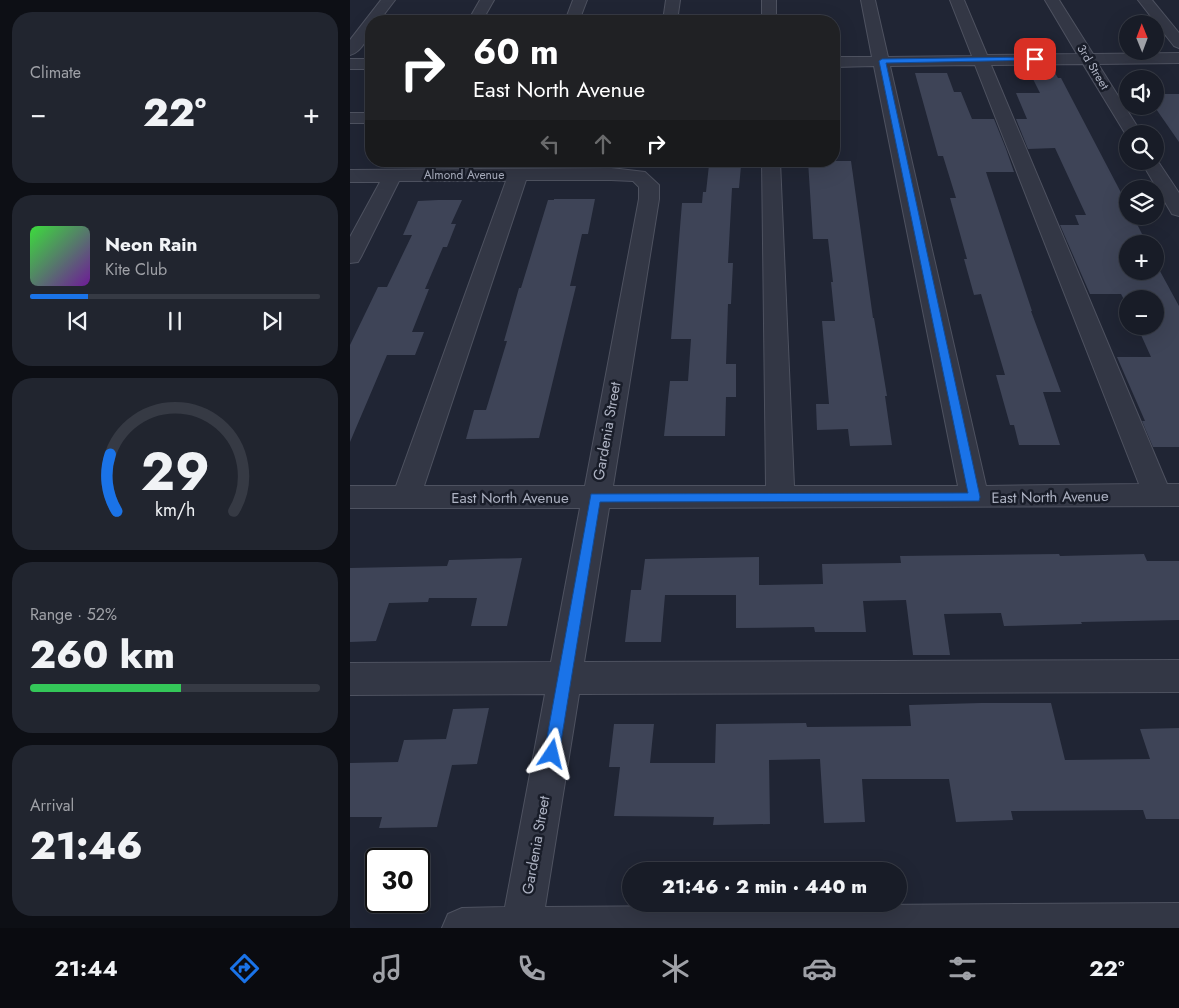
<!DOCTYPE html>
<html lang="en">
<head>
<meta charset="utf-8">
<style>
  :root { --surface:#181c27; --page:#21252f; --text:#f1f3f6; --muted:#9fa1a7; --line:#363a44; --accent:#1a73e8 }
  body { margin:0; font-family:Jost,sans-serif; background:var(--page); color:var(--text); height:100vh; display:flex; flex-direction:column; font-size:19px; white-space:nowrap }
  * { box-sizing:border-box; margin:0 }
  p { font-size:16px; color:var(--muted) }
  .icon { flex:none; width:28px; height:28px; fill:none; stroke:currentColor; stroke-width:2; stroke-linecap:round; stroke-linejoin:round }
  .map { position:relative; flex:1; overflow:hidden }
  .drawer { display:flex; flex-direction:column; gap:12px; padding:12px; background:#0d0f15; width:350px }
  .drawer>* { flex:none }
  .top-card { position:absolute; left:15px; top:15px; width:475px; height:152px; border-radius:20px; box-shadow:0 5px 20px #0002,0 0 0 1px var(--line); background:#202124; color:#fff; overflow:hidden }
  .needle { width:32px; rotate:359deg }
  .buttons { position:absolute; left:769px; top:15px; display:grid; gap:10px }
  .buttons a { display:grid; place-items:center; width:45px; height:45px; border-radius:50%; background:var(--surface); box-shadow:0 5px 20px #0002,0 0 0 1px var(--line); font-size:25px }
  .speed { position:absolute; left:15px; top:848px; display:flex; gap:10px; font-size:25px; font-weight:700; text-align:center }
  .speed>* { display:grid; place-content:center; width:65px; height:65px; border-radius:50%; background:var(--surface); box-shadow:0 5px 20px #0002,0 0 0 1px var(--line); line-height:1 }
  .speed .limit { border:2px solid #111; border-radius:8px; background:#fff; color:#111 }
  .pin { position:absolute; display:grid; place-items:center; width:42px; height:42px; color:#fff; margin:-21px; border-radius:10px; box-shadow:0 2px 8px #0006 }
  .me { position:absolute; width:55px; margin:-28px; rotate:10deg; stroke-linejoin:round; filter:drop-shadow(0 0 4px #0008) }
  .turn { display:flex; align-items:center; gap:18px; height:105px; padding:0 25px; font-size:22px }
  .turn .icon { width:65px; height:65px; stroke-width:2.5 }
  .turn b { display:block; font-size:35px; line-height:42px }
  .lanes { display:flex; align-items:center; height:48px; padding:0 25px; background:#0003; justify-content:center; gap:25px; direction:ltr }
  .lanes .off { opacity:.35 }
  .big { font-size:38px; font-weight:800; line-height:1.1 }
  .drawer .widget { flex:1; display:flex; flex-direction:column; justify-content:center; gap:8px; min-width:0; padding:0 18px; border-radius:20px; background:var(--page) }
  .drawer .dial { align-items:center; gap:0 }
  .dial svg { height:130px; overflow:visible; fill:none; stroke:var(--line); stroke-width:7; stroke-linecap:round; text-anchor:middle }
  .dial text { fill:var(--text); stroke:none }
  .song { display:flex; align-items:center; gap:15px }
  .cover { width:60px; height:60px; border-radius:8px; background:linear-gradient(135deg,hsl(120 70% 55%),hsl(280 70% 35%)) }
  .played { height:5px; border-radius:2px; background:linear-gradient(90deg,var(--accent) 20%,var(--line) 20%) }
  .keys { display:flex; justify-content:space-around; direction:ltr }
  .heat { display:flex; justify-content:space-between; align-items:center; font-size:28px; direction:ltr }
  .charge { height:8px; border-radius:4px; background:linear-gradient(90deg,#34c759 52%,var(--line) 0) }
  .trip { position:absolute; left:272px; top:862px; width:285px; height:50px; border-radius:25px; background:var(--surface); box-shadow:0 5px 20px #0002,0 0 0 1px var(--line); font-weight:800; line-height:50px; text-align:center }
  .tabs { display:flex; height:80px; justify-content:space-around; align-items:center; background:#0a0b10; color:var(--muted) }
  .tabs .icon { width:35px; height:35px }
  .tabs .active { color:var(--accent) }
  .tabs b { font-size:22px; color:var(--text) }
  main { display:flex; flex:1; min-height:0 }
  .map>svg:first-child { display:block }
  .building { fill:#3e4457 }
  .lines { fill:none; stroke-linecap:round; stroke-linejoin:round }
  .minor-casing { stroke:#4e5260; stroke-width:2 }
  .minor { fill:#333745; fill-rule:evenodd }
  .route { fill:#1a73e8; stroke:#114b97 }
  .labels { text-anchor:middle; stroke-width:5; stroke-linejoin:round; paint-order:stroke }
  .far-street-label { font-size:12px; fill:#adb2c2; stroke:#191d29 }
  .street-label { font-size:15px; fill:#adb2c2; stroke:#191d29 }
</style>
</head>
<body>
<main>
<section class="drawer">
<div class="widget"><p>Climate</p>
<div class="heat"><a>−</a><b class="big">22°</b><a>+</a></div>
</div>
<div class="widget">
<div class="song"><i class="cover"></i><div><b>Neon Rain</b><p>Kite Club</p></div></div>
<div class="played"></div>
<div class="keys"><svg class="icon" aria-label="previous" viewBox="0 0 24 24"><path d="M18 5L8 12l10 7zM5 5v14"/></svg><svg class="icon" aria-label="pause" viewBox="0 0 24 24"><path d="M8 5v14M16 5v14"/></svg><svg class="icon" aria-label="next" viewBox="0 0 24 24"><path d="M6 5l10 7-10 7zM19 5v14"/></svg></div>
</div>
<div class="widget dial"><svg viewBox="0 0 100 80">
<path d="M14 69A42 42 0 1 1 86 69"/>
<path d="M14 69A42 42 0 0 1 10 34" stroke="#1a73e8"/>
<text x="50" y="56" font-size="32" font-weight="700">29</text>
<text x="50" y="72" font-size="11">km/h</text>
</svg></div>
<div class="widget"><p>Range · 52%</p><b class="big">260 km</b><div class="charge"></div></div>
<div class="widget"><p>Arrival</p><b class="big">21:46</b></div>
</section>
<div class="map">
<svg width="829" height="928" viewBox="0 0 829 928">
  <rect width="100%" height="100%" fill="#202534"/>
  <!-- building -->
  <path class="building" d="M 565,73 L 597,73 L 604,92 L 611,92 L 622,119 L 644,119 L 656,149 L 664,172 L 636,172 L 682,311 L 681,311 L 711,392 L 693,392 L 710,445 L 669,445 L 664,425 L 660,425 L 646,375 L 655,375 L 631,294 L 624,295 L 614,259 L 617,259 L 600,198 L 606,198 L 593,156 L 588,156 Z
    M 680,73 L 705,73 L 708,78 L 711,78 L 778,206 L 778,216 L 783,216 L 797,244 L 778,244 L 778,271 L 805,271 L 805,262 L 829,306 L 829,447 L 803,447 L 792,421 L 795,421 L 767,357 L 801,357 L 787,326 L 805,326 L 805,299 L 778,299 L 778,307 L 771,294 L 740,294 L 710,225 L 729,225 L 725,215 L 736,215 L 705,148 L 678,149 L 666,119 L 677,119 L 666,93 L 690,93 Z
    M 805,94 L 829,94 L 829,142 L 804,106 Z
    M 458,161 L 501,161 L 523,318 L 524,318 L 537,396 L 535,396 L 542,445 L 500,446 L 498,429 L 467,430 L 466,404 L 479,404 L 472,321 L 485,321 L 481,282 L 483,282 L 478,239 L 463,239 Z
    M 359,165 L 391,166 L 389,188 L 382,188 L 378,263 L 383,263 L 381,304 L 378,304 L 376,364 L 386,364 L 386,397 L 376,397 L 375,436 L 314,436 L 320,381 L 338,381 L 341,339 L 321,339 L 332,203 L 352,203 L 353,192 L 356,192 Z
    M 204,199 L 245,199 L 238,234 L 232,234 L 220,286 L 226,286 L 189,438 L 116,439 L 124,410 L 136,410 L 157,341 L 154,341 L 169,288 L 171,288 L 198,200 L 204,200 Z
    M 88,200 L 112,200 L 101,224 L 106,224 L 97,247 L 93,247 L 75,289 L 79,289 L 62,332 L 74,332 L 65,355 L 37,355 L 0,442 L 0,345 L 28,287 L 37,287 L 62,235 L 53,235 L 68,201 Z
    M 709,554 L 710,556 L 794,554 L 797,561 L 829,561 L 829,620 L 731,622 L 732,624 L 654,626 L 651,613 L 594,614 L 600,655 L 563,655 L 556,600 L 513,601 L 516,632 L 465,632 L 464,627 L 386,628 L 386,595 L 315,595 L 311,642 L 275,642 L 281,590 L 291,590 L 295,559 L 409,557 L 409,585 L 473,584 L 472,564 L 551,563 L 550,556 Z
    M 172,558 L 157,626 L 121,626 L 127,598 L 79,598 L 78,602 L 39,603 L 26,641 L 0,642 L 0,568 L 97,566 L 99,560 Z
    M 631,703 L 701,703 L 715,760 L 800,759 L 790,729 L 829,728 L 829,819 L 796,819 L 793,810 L 661,811 L 663,820 L 606,822 L 599,779 L 512,779 L 515,822 L 474,823 L 470,759 L 419,760 L 420,824 L 363,825 L 364,817 L 264,816 L 270,767 L 259,767 L 264,724 L 304,724 L 300,763 L 365,763 L 366,724 L 456,723 L 457,727 L 561,726 L 559,705 Z
    M 139,708 L 127,764 L 102,765 L 87,827 L 29,828 L 32,817 L 0,817 L 0,763 L 48,762 L 54,740 L 96,739 L 103,709 Z"/>
  <g class="lines">
    <!-- minor casing -->
    <g class="minor-casing">
      <path id="minor" d="M 31,0 L 45,0 L 29,21 L 21,21 C 21,33 13,52 0,55 L 0,40 Z
        M 130,0 L 144,0 L 132,21 L 118,21 Z
        M 223,0 L 237,0 L 229,21 L 215,21 Z
        M 316,0 L 330,0 L 327,21 L 313,21 Z
        M 412,0 L 426,0 L 426,21 L 412,21 Z
        M 511,0 L 525,0 L 538,57 L 622,56 L 600,0 L 614,0 L 637,55 L 727,54 L 695,0 L 709,0 L 743,54 L 829,53 L 829,63 L 748,64 L 792,134 L 778,134 L 778,138 L 733,64 L 641,65 L 817,484 L 829,484 L 829,506 L 259,508 L 234,662 L 829,660 L 829,692 L 229,694 L 195,907 L 829,903 L 829,928 L 92,928 L 98,914 L 112,908 L 155,907 L 195,694 L 0,695 L 0,663 L 201,662 L 230,508 L 0,508 L 0,486 L 46,486 L 156,181 L 49,181 L 11,257 L 8,262 L 0,263 L 0,237 L 30,182 L 0,182 L 0,170 L 261,168 L 295,172 L 309,185 L 309,199 L 263,486 L 416,486 L 412,161 L 430,161 L 444,486 L 608,486 L 524,66 L 484,67 L 484,57 L 522,57 ZM 625,65 L 789,484 L 636,486 L 540,66 ZM 176,180 L 261,180 L 283,181 L 289,187 L 289,199 L 235,486 L 74,486 Z
        M 788,0 L 802,0 L 829,33 L 829,48 L 824,46 Z
        M 0,59 L 21,59 L 21,69 L 0,69 Z
        M 0,113 L 21,113 L 21,123 L 0,123 Z
        M 805,157 L 829,193 L 829,216 L 822,214 L 791,161 L 805,161 Z"/>
    </g>
    <!-- minor -->
    <use href="#minor" class="minor"/>
  </g>
  <!-- route -->
  <path class="route" d="M 685,57 L 687,58 L 687,60 L 536,63 L 630,497 L 629,501 L 250,502 L 209,754 L 207,759 L 202,762 L 196,759 L 194,754 L 241,494 L 618,493 L 529,61 L 532,59 Z"/>
  <g class="labels">
    <!-- far-street labels -->
    <g class="far-street-label">
      <text transform="translate(743 67) rotate(59)" y="4">3rd Street</text>
      <text x="114" y="179">Almond Avenue</text>
    </g>
    <!-- street labels -->
    <g class="street-label">
      <text transform="translate(257 431) rotate(-80)" y="5">Gardenia Street</text>
      <text transform="translate(700 497) rotate(-1)" y="5">East North Avenue</text>
      <text x="160" y="503">East North Avenue</text>
      <text transform="translate(186 845) rotate(-80)" y="5">Gardenia Street</text>
    </g>
  </g>
</svg>
<div class="buttons">
<a><svg class="needle" viewBox="-14 -14 28 28"><path d="M0-13l5 13h-10z" fill="#e53935"/><path d="M0 13l5-13h-10z" fill="#9fa1a7"/></svg></a>
<a><svg class="icon" aria-label="sound" viewBox="0 0 24 24"><path d="M4 9h4l5-4v14l-5-4H4zM17 9q2 3 0 6"/></svg></a>
<a><svg class="icon" aria-label="search" viewBox="0 0 24 24"><circle cx="10" cy="10" r="6"/><path d="M15 15l6 6"/></svg></a>
<a><svg class="icon" aria-label="layers" viewBox="0 0 24 24"><path d="M12 4l9 5-9 5-9-5zM3 14l9 5 9-5"/></svg></a>
<a>+</a>
<a>−</a>
</div>
<div class="speed"><div class="limit">30</div></div>
<div class="pin" style="left:685px;top:59px;background:#d93025"><svg class="icon" aria-label="arrive" viewBox="0 0 24 24"><path d="M6 21V4h12l-3 4 3 4H6"/></svg></div>
<svg class="me" style="left:202px;top:754px" viewBox="-20 -20 40 40"><path d="M0-17L14 15 0 8-14 15z" fill="#1a73e8" stroke="#fff" stroke-width="4"/></svg>
<div class="trip">21:46 · 2 min · 440 m</div>
<div class="top-card">
<div class="turn"><svg class="icon" aria-label="right" viewBox="0 0 24 24"><path d="M7 20v-9h11M14 6l5 5-5 5"/></svg><div><b>60 m</b>East North Avenue</div></div>
<div class="lanes"><svg class="icon off" aria-label="left" viewBox="0 0 24 24"><path d="M17 20v-9H6M10 6l-5 5 5 5"/></svg><svg class="icon off" aria-label="ahead" viewBox="0 0 24 24"><path d="M12 20V5M6 11l6-6 6 6"/></svg><svg class="icon" aria-label="right" viewBox="0 0 24 24"><path d="M7 20v-9h11M14 6l5 5-5 5"/></svg></div>
</div>
</div>
</main>
<nav class="tabs">
<b>21:44</b>
<svg class="icon active" aria-label="directions" viewBox="0 0 24 24"><path d="M12 3l9 9-9 9-9-9zM9 14v-3h6M13 9l2 2-2 2"/></svg>
<svg class="icon" aria-label="music" viewBox="0 0 24 24"><path d="M9 18V5l10-2v13"/><circle cx="6" cy="18" r="3"/><circle cx="16" cy="16" r="3"/></svg>
<svg class="icon" aria-label="phone" viewBox="0 0 24 24"><path d="M5 4h4l2 5-3 2q2 4 5 5l2-3 5 2v4C11 20 4 13 5 4z"/></svg>
<svg class="icon" aria-label="climate" viewBox="0 0 24 24"><path d="M12 3v18M4 7l16 10M4 17L20 7"/></svg>
<svg class="icon" aria-label="car" viewBox="0 0 24 24"><path d="M5 17H2v-5l4-1 3-4h7l3 4 3 1v5h-3M9 17h6M6 11h13"/><circle cx="7" cy="17" r="2"/><circle cx="17" cy="17" r="2"/></svg>
<svg class="icon" aria-label="filters" viewBox="0 0 24 24"><path d="M4 7h16M4 17h16"/><circle cx="9" cy="7" r="2"/><circle cx="15" cy="17" r="2"/></svg>
<b>22°</b>
</nav>
</body>
</html>
